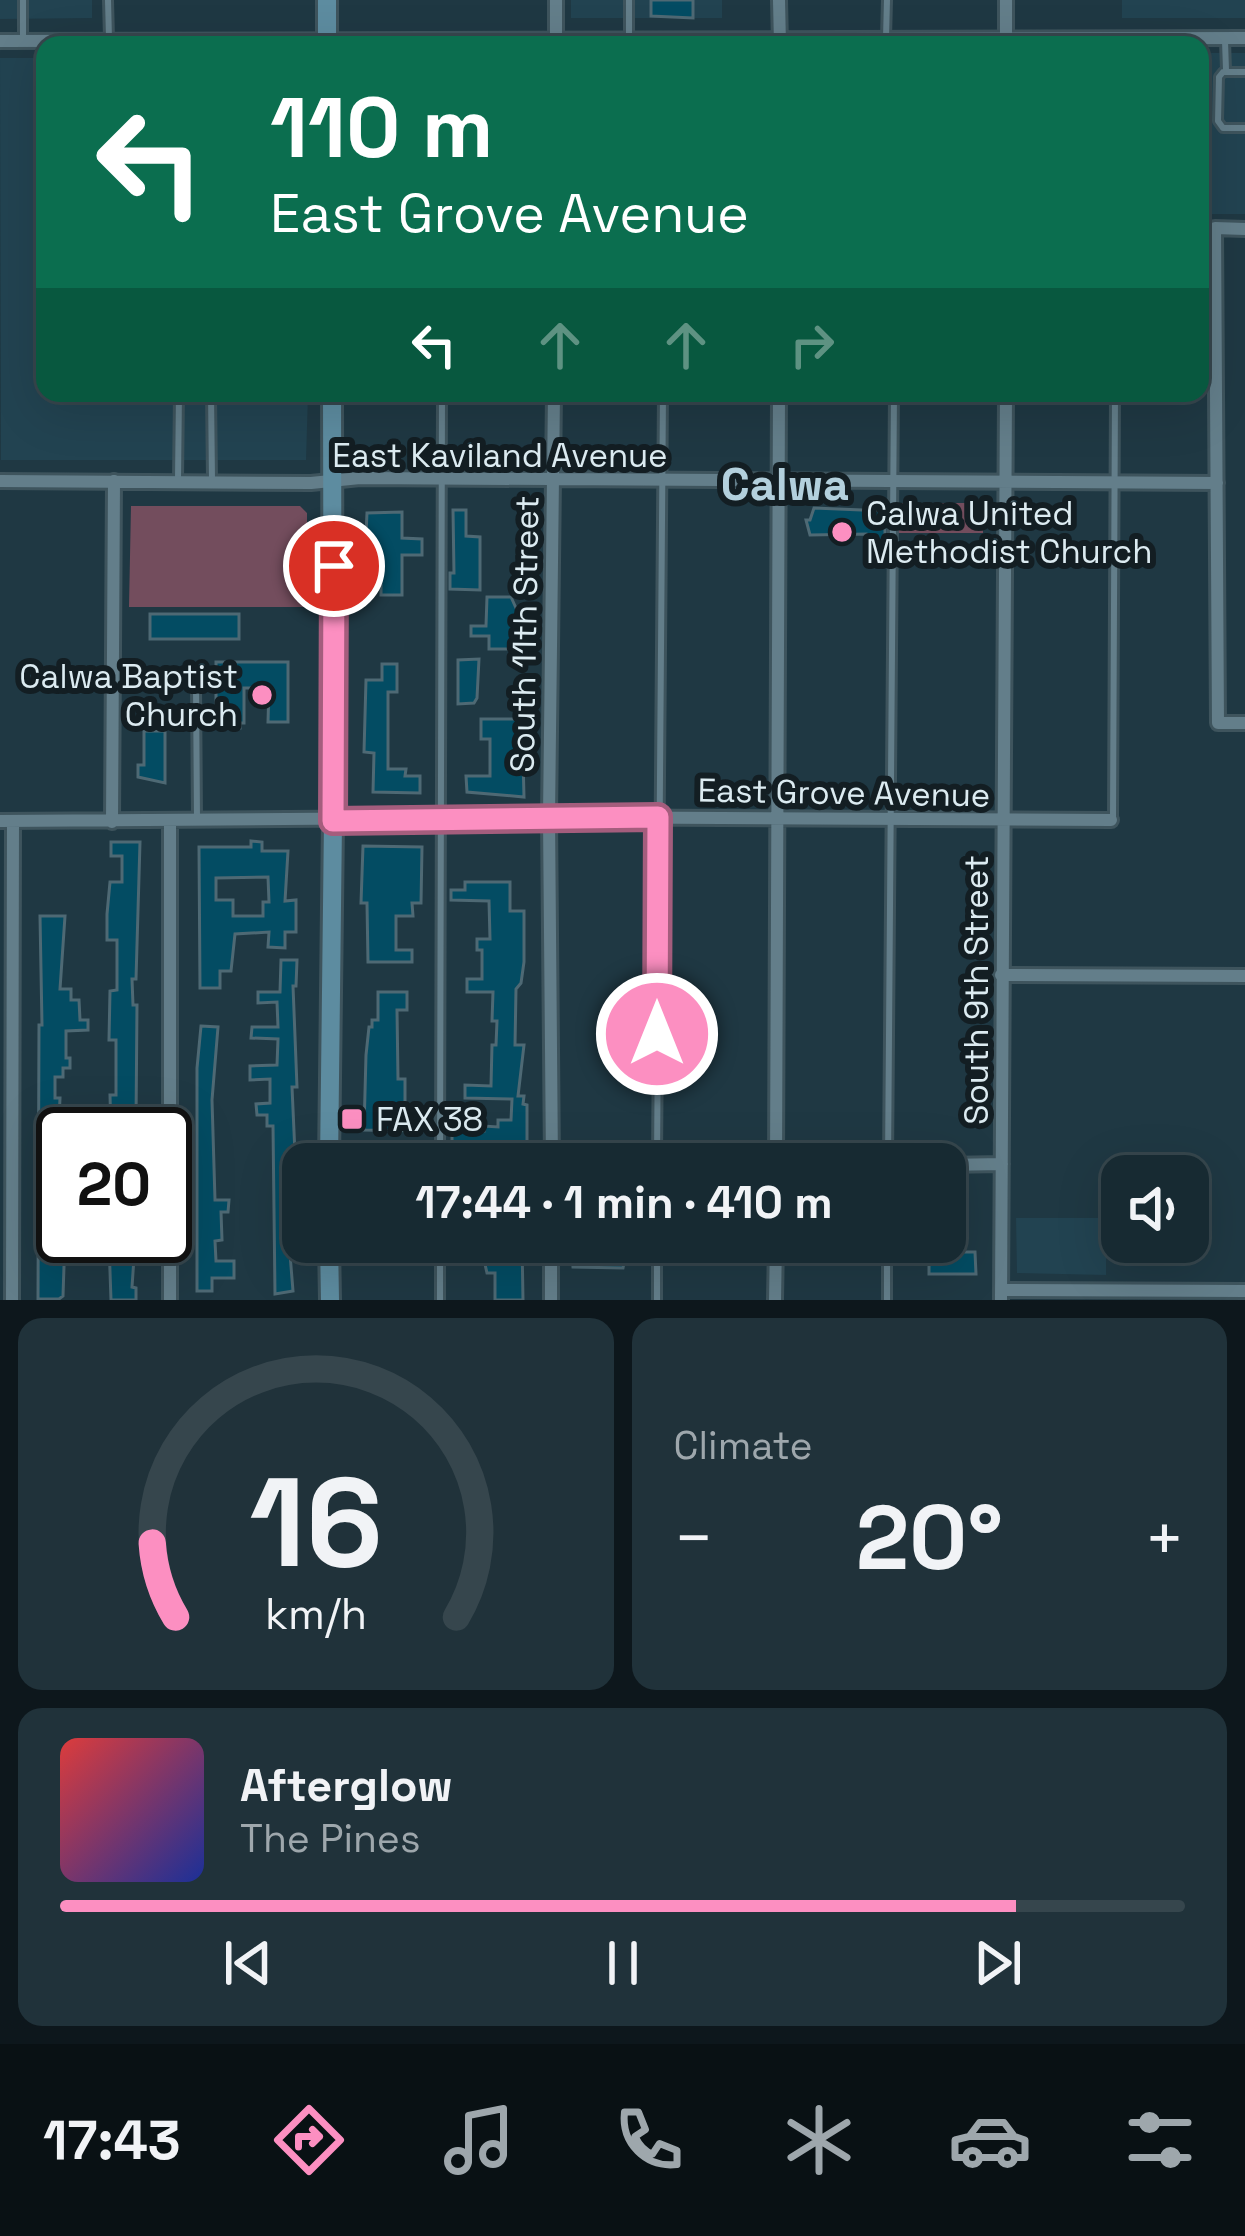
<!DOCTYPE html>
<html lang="en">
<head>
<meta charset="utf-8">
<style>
  :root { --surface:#172a32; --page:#20323a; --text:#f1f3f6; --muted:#9ea7ac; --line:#36464d; --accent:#fc8fc1 }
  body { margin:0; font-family:"Space Grotesk",sans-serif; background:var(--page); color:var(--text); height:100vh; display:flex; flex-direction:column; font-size:45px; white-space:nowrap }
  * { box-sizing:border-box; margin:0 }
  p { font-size:39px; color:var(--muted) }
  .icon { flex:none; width:66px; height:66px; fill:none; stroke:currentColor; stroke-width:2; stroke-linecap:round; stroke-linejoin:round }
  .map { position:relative; height:1300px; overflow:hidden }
  .side { display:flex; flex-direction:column; gap:18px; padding:18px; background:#0d171c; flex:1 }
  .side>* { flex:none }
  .guide { position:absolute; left:36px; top:36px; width:1173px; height:366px; border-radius:24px; box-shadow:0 12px 48px #0002,0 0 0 3px var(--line); background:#0b6e4f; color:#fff; overflow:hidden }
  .fabs { position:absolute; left:1101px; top:1155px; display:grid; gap:24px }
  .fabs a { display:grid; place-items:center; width:108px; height:108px; border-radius:24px; background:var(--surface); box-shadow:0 12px 48px #0002,0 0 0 3px var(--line); font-size:60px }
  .speed { position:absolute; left:36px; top:1107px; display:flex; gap:24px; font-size:60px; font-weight:700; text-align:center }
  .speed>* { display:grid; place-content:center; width:156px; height:156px; border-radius:50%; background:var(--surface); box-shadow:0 12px 48px #0002,0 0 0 3px var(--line); line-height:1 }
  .speed .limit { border:6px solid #111; border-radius:18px; background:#fff; color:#111 }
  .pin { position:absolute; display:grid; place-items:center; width:102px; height:102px; color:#fff; margin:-51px; border:6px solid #fff; border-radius:50%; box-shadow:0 3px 12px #0007 }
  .me { position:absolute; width:132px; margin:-66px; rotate:0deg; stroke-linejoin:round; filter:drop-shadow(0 0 9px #0008) }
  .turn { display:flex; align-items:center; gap:42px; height:252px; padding:0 36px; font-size:54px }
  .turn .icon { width:156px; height:156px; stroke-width:2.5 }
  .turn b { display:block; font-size:84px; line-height:102px }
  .lanes { display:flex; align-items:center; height:114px; padding:0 36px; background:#0003; justify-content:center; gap:60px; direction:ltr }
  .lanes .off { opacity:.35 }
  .big { font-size:90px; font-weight:600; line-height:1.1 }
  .side .card { flex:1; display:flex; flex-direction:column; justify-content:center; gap:18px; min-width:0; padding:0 42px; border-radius:24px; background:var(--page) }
  .side .dial { align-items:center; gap:0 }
  .dial svg { height:312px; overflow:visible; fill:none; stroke:var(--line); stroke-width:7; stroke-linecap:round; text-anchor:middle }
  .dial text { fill:var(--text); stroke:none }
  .song { display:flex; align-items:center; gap:36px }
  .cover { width:144px; height:144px; border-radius:18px; background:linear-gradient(135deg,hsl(0 70% 55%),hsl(230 70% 35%)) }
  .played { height:12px; border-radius:6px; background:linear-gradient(90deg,var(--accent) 85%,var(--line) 85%) }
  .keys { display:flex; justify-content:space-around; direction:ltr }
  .heat { display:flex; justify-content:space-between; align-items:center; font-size:66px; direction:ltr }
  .side .tiles { flex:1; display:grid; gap:18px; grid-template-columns:1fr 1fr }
  .card:last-child { grid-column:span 2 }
  .trip { position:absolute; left:282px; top:1143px; width:684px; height:120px; border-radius:24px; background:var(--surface); box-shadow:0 12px 48px #0002,0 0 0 3px var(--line); font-weight:600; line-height:120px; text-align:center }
  .tabs { display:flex; height:192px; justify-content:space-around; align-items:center; background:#091114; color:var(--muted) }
  .tabs .icon { width:84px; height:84px }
  .tabs .on { color:var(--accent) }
  .tabs b { font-size:54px; color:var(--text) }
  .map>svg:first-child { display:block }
  .built { fill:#224351 }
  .green { fill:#734d5d }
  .building { fill:#034c63; stroke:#4e6974; stroke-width:3; fill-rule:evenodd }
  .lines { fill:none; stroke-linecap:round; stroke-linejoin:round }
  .lane-casing { stroke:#3e545d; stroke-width:12 }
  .street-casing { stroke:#3e545d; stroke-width:18 }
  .secondary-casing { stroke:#3e545d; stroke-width:24 }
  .lane { stroke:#637e8a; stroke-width:6 }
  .street { stroke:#637e8a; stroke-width:12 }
  .secondary { stroke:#5d8ca0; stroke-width:18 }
  .route-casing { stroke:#a45d7d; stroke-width:30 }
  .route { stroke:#fc8fc1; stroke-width:21 }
  .poi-dot { fill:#fc8fc1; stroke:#131e23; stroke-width:4.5 }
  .labels { text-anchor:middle; stroke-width:12; stroke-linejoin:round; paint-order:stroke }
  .street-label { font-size:33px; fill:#dcebf1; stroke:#131e23 }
  .poi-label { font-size:33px; fill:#dcebf1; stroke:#131e23; text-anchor:start }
  .district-label { font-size:45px; font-weight:bold; fill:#b3d0dd; stroke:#131e23 }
</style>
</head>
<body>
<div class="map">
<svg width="1245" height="1300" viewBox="0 0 1245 1300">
  <rect width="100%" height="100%" fill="#1f3843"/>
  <!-- built -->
  <path class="built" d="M 0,0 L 92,0 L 92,18 L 0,19 Z
    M 571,0 L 722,0 L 722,18 L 571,18 Z
    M 1122,0 L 1245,0 L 1245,18 L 1122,18 Z
    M 1206,53 L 1245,53 L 1245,214 L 1205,214 Z
    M 0,58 L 45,58 L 45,393 L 308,393 L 306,460 L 1,460 Z
    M 1016,1218 L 1106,1218 L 1106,1275 L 1017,1273 Z"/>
  <!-- green -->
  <path class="green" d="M 897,503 L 983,503 L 983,533 L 897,533 Z
    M 131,506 L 300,506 L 307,513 L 307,607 L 129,607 Z"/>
  <!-- building -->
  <path class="building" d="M 651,0 L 693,0 L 693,18 L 651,16 Z
    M 814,508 L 885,511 L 885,554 L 866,554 L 866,534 L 810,535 L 806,520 L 810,520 Z
    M 453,510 L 466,510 L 466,536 L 480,537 L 480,590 L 450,589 L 450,573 L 454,573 Z
    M 402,512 L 402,538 L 422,539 L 422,555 L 402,555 L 402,595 L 381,595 L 381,582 L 370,582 L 370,555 L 365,555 L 367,513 Z
    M 487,597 L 511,597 L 516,608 L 523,609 L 519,644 L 515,644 L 515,649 L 489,649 L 489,636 L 471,636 L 471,626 L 486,626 Z
    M 150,614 L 239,614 L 239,639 L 150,639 Z
    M 479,659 L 477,698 L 474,703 L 458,704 L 458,660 Z
    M 216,662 L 288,662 L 288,722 L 268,722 L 269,688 L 244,688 L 244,723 L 240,723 L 240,728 L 216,728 Z
    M 382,664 L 397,664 L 397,692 L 388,692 L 388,769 L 406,769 L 405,776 L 420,776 L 420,793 L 373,792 L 374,753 L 364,752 L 366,680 L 382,680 Z
    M 481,719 L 522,719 L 524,797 L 467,792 L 466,776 L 490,776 L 490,739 L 481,739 Z
    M 144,731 L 165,731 L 165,783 L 138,777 L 138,765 L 144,765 Z
    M 251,841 L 262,842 L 262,851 L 288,851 L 285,901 L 296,900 L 296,932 L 285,932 L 285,948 L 268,947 L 269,932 L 235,934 L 231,971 L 220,971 L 220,988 L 200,988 L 199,847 L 251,847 ZM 268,877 L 269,902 L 263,902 L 263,916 L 233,916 L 233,900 L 216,900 L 216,878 Z
    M 111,842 L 140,842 L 136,979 L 132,979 L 133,1005 L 137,1005 L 136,1122 L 131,1122 L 131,1134 L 111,1134 L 110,1095 L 116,1095 L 116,1040 L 109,1040 L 110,991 L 117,990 L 117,940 L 107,940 L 107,914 L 110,882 L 122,882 L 122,856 L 111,856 Z
    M 363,846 L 422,847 L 421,903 L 412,903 L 413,916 L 396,916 L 396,950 L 412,950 L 412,962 L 368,962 L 367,903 L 361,903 Z
    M 465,882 L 510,882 L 510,911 L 524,911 L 524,962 L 521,983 L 516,989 L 515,1045 L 524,1045 L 518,1096 L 524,1096 L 523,1104 L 527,1105 L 527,1146 L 452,1146 L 452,1131 L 484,1131 L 484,1126 L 498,1127 L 498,1120 L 511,1120 L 512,1099 L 465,1098 L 465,1085 L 491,1086 L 492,1045 L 496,1045 L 497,1021 L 492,1021 L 493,992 L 467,992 L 467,979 L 482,979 L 482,950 L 477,950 L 477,939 L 490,939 L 489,901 L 451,900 L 451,890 L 465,890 Z
    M 40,916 L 65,916 L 60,989 L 71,989 L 71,1000 L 79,1000 L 80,1020 L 88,1020 L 88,1030 L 66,1031 L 66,1058 L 70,1058 L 70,1068 L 63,1068 L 63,1077 L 55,1077 L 55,1098 L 60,1098 L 57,1163 L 63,1163 L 63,1175 L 56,1175 L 56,1199 L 63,1199 L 65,1236 L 63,1296 L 59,1299 L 38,1299 L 39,1025 L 42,1025 Z
    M 281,960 L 297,960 L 296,986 L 293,986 L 297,1087 L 292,1087 L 296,1176 L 292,1176 L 291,1229 L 295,1229 L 295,1254 L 290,1254 L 293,1291 L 275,1294 L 273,1126 L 267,1126 L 267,1115 L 257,1115 L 256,1104 L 270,1103 L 270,1079 L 250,1080 L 250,1066 L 277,1065 L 278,1039 L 251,1038 L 252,1027 L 278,1027 L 277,1002 L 258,1003 L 258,992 L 280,992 Z
    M 378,992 L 407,992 L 407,1010 L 397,1010 L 398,1079 L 405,1079 L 405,1109 L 422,1109 L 422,1131 L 364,1130 L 366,1055 L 369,1027 L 372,1027 L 372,1020 L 378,1020 Z
    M 201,1026 L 218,1027 L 212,1100 L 215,1200 L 229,1200 L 228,1212 L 221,1212 L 222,1240 L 215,1241 L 216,1261 L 234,1261 L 234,1278 L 212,1278 L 212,1291 L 197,1291 L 197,1068 Z
    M 483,1242 L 522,1242 L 523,1300 L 495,1300 L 495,1273 L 487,1273 L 484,1260 L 480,1260 Z
    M 109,1243 L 135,1243 L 132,1287 L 136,1288 L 136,1300 L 111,1300 Z
    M 929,1252 L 975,1252 L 976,1274 L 929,1274 Z
    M 572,1253 L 626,1253 L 623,1268 L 573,1267 Z"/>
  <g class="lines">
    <!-- lane casing -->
    <g class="lane-casing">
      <path id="lane" d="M 23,0 L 23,41
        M 108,0 L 109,38
        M 629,36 L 629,0
        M 886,38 L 887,0
        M 1225,41 L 1226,70
        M 1245,72 L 1223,72 L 1219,77 L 1218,121 L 1223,128 L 1245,128
        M 211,393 L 212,480
        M 178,479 L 179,393
        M 196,685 L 197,818
        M 1113,817 L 1115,393
        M 440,1160 L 442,393
        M 657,1160 L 663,393
        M 888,1164 L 894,393
        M 657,1242 L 657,1300
        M 440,1300 L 440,1242
        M 887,1300 L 887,1242"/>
    </g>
    <!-- street casing -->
    <g class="street-casing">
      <path id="street" d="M 556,0 L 556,44
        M 779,0 L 780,44
        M 1006,0 L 1006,44
        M 0,41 L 1245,38
        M 1245,229 L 1215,228 L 1218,723 L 1245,723
        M 0,481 L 311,483 L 360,478 L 1217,483
        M 0,821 L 549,817 L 1111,820
        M 112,822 L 114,481
        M 1001,975 L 1245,976
        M 328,1159 L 669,1164
        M 552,1164 L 549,817 L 554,393
        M 776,1164 L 779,393
        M 945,1165 L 1002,1164
        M 1001,1290 L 1245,1291
        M 12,1300 L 13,822
        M 170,1300 L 170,821
        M 551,1300 L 551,1242
        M 775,1300 L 776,1242
        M 1001,1300 L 1006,393"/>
    </g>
    <!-- secondary casing -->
    <g class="secondary-casing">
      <path id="secondary" d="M 327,45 L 327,0
        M 329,1164 L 333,821 L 332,393
        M 329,1242 L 330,1300"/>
    </g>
    <!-- lane -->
    <use href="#lane" class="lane"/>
    <!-- street -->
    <use href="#street" class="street"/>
    <!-- secondary -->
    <use href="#secondary" class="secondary"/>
  </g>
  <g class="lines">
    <!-- route casing -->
    <g class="route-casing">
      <path id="route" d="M 334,566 L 333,821 L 658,817 L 657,1034"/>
    </g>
    <!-- route -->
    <use href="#route" class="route"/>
  </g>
  <!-- markers -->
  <g class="poi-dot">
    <circle cx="842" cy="532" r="12"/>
    <circle cx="262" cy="695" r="12"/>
    <rect x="340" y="1107" width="24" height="24" rx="6"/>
  </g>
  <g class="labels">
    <!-- street labels -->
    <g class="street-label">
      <text x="500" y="467">East Kaviland Avenue</text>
      <text transform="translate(524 634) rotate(-89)" y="12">South 11th Street</text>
      <text transform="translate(844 792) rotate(1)" y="12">East Grove Avenue</text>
      <text transform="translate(976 990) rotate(-90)" y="12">South 9th Street</text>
    </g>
    <!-- poi labels -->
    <g class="poi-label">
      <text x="866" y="525">Calwa United<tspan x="866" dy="38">Methodist Church</tspan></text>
      <text x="238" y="688" text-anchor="end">Calwa Baptist<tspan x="238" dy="38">Church</tspan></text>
      <text x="376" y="1131">FAX 38</text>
    </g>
    <!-- district labels -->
    <g class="district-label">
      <text x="785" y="500">Calwa</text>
    </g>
  </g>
</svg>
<div class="fabs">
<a><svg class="icon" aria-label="sound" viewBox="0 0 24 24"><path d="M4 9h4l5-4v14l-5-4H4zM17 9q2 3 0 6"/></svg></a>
</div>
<div class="speed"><div class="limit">20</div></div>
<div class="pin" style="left:334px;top:566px;background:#d93025"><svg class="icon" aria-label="arrive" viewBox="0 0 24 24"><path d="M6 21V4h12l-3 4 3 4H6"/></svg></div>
<svg class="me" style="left:657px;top:1034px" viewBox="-20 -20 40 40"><circle r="17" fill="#fc8fc1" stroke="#fff" stroke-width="3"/><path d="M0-11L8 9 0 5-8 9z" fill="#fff"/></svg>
<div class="trip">17:44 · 1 min · 410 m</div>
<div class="guide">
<div class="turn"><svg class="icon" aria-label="left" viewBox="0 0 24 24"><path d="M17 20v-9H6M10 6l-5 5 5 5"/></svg><div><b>110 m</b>East Grove Avenue</div></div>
<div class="lanes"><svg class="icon" aria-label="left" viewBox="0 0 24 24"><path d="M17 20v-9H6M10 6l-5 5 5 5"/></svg><svg class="icon off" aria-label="ahead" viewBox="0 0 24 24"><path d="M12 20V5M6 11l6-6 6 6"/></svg><svg class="icon off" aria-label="ahead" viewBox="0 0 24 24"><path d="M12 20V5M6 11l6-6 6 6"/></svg><svg class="icon off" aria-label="right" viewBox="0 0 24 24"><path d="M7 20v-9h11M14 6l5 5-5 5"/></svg></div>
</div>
</div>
<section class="side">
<div class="tiles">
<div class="card dial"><svg viewBox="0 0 100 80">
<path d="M14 69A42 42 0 1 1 86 69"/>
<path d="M14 69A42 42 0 0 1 8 50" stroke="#fc8fc1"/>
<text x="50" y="56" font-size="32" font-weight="700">16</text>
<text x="50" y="72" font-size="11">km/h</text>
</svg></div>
<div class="card"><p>Climate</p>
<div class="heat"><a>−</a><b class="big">20°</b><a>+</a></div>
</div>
<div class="card">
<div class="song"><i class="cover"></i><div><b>Afterglow</b><p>The Pines</p></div></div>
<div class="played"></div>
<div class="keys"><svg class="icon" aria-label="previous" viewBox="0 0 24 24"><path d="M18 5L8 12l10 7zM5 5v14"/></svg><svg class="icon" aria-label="pause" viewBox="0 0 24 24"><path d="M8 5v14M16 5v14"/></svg><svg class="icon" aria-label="next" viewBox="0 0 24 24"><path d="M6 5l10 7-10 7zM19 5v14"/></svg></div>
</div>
</div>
</section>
<nav class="tabs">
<b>17:43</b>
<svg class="icon on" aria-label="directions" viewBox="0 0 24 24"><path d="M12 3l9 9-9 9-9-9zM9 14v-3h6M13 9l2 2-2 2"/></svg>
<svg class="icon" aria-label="music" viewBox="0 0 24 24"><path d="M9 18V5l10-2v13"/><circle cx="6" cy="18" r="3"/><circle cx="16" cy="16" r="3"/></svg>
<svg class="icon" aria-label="phone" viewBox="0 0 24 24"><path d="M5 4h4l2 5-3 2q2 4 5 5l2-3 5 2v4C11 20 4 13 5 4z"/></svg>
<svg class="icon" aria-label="climate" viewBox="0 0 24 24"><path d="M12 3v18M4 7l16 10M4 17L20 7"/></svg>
<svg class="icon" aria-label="car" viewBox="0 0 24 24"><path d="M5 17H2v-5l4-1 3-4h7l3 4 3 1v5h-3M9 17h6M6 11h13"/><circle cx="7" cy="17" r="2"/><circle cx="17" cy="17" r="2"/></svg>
<svg class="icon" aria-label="filters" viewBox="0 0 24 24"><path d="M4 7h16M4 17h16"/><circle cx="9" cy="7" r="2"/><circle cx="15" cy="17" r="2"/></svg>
</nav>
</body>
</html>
